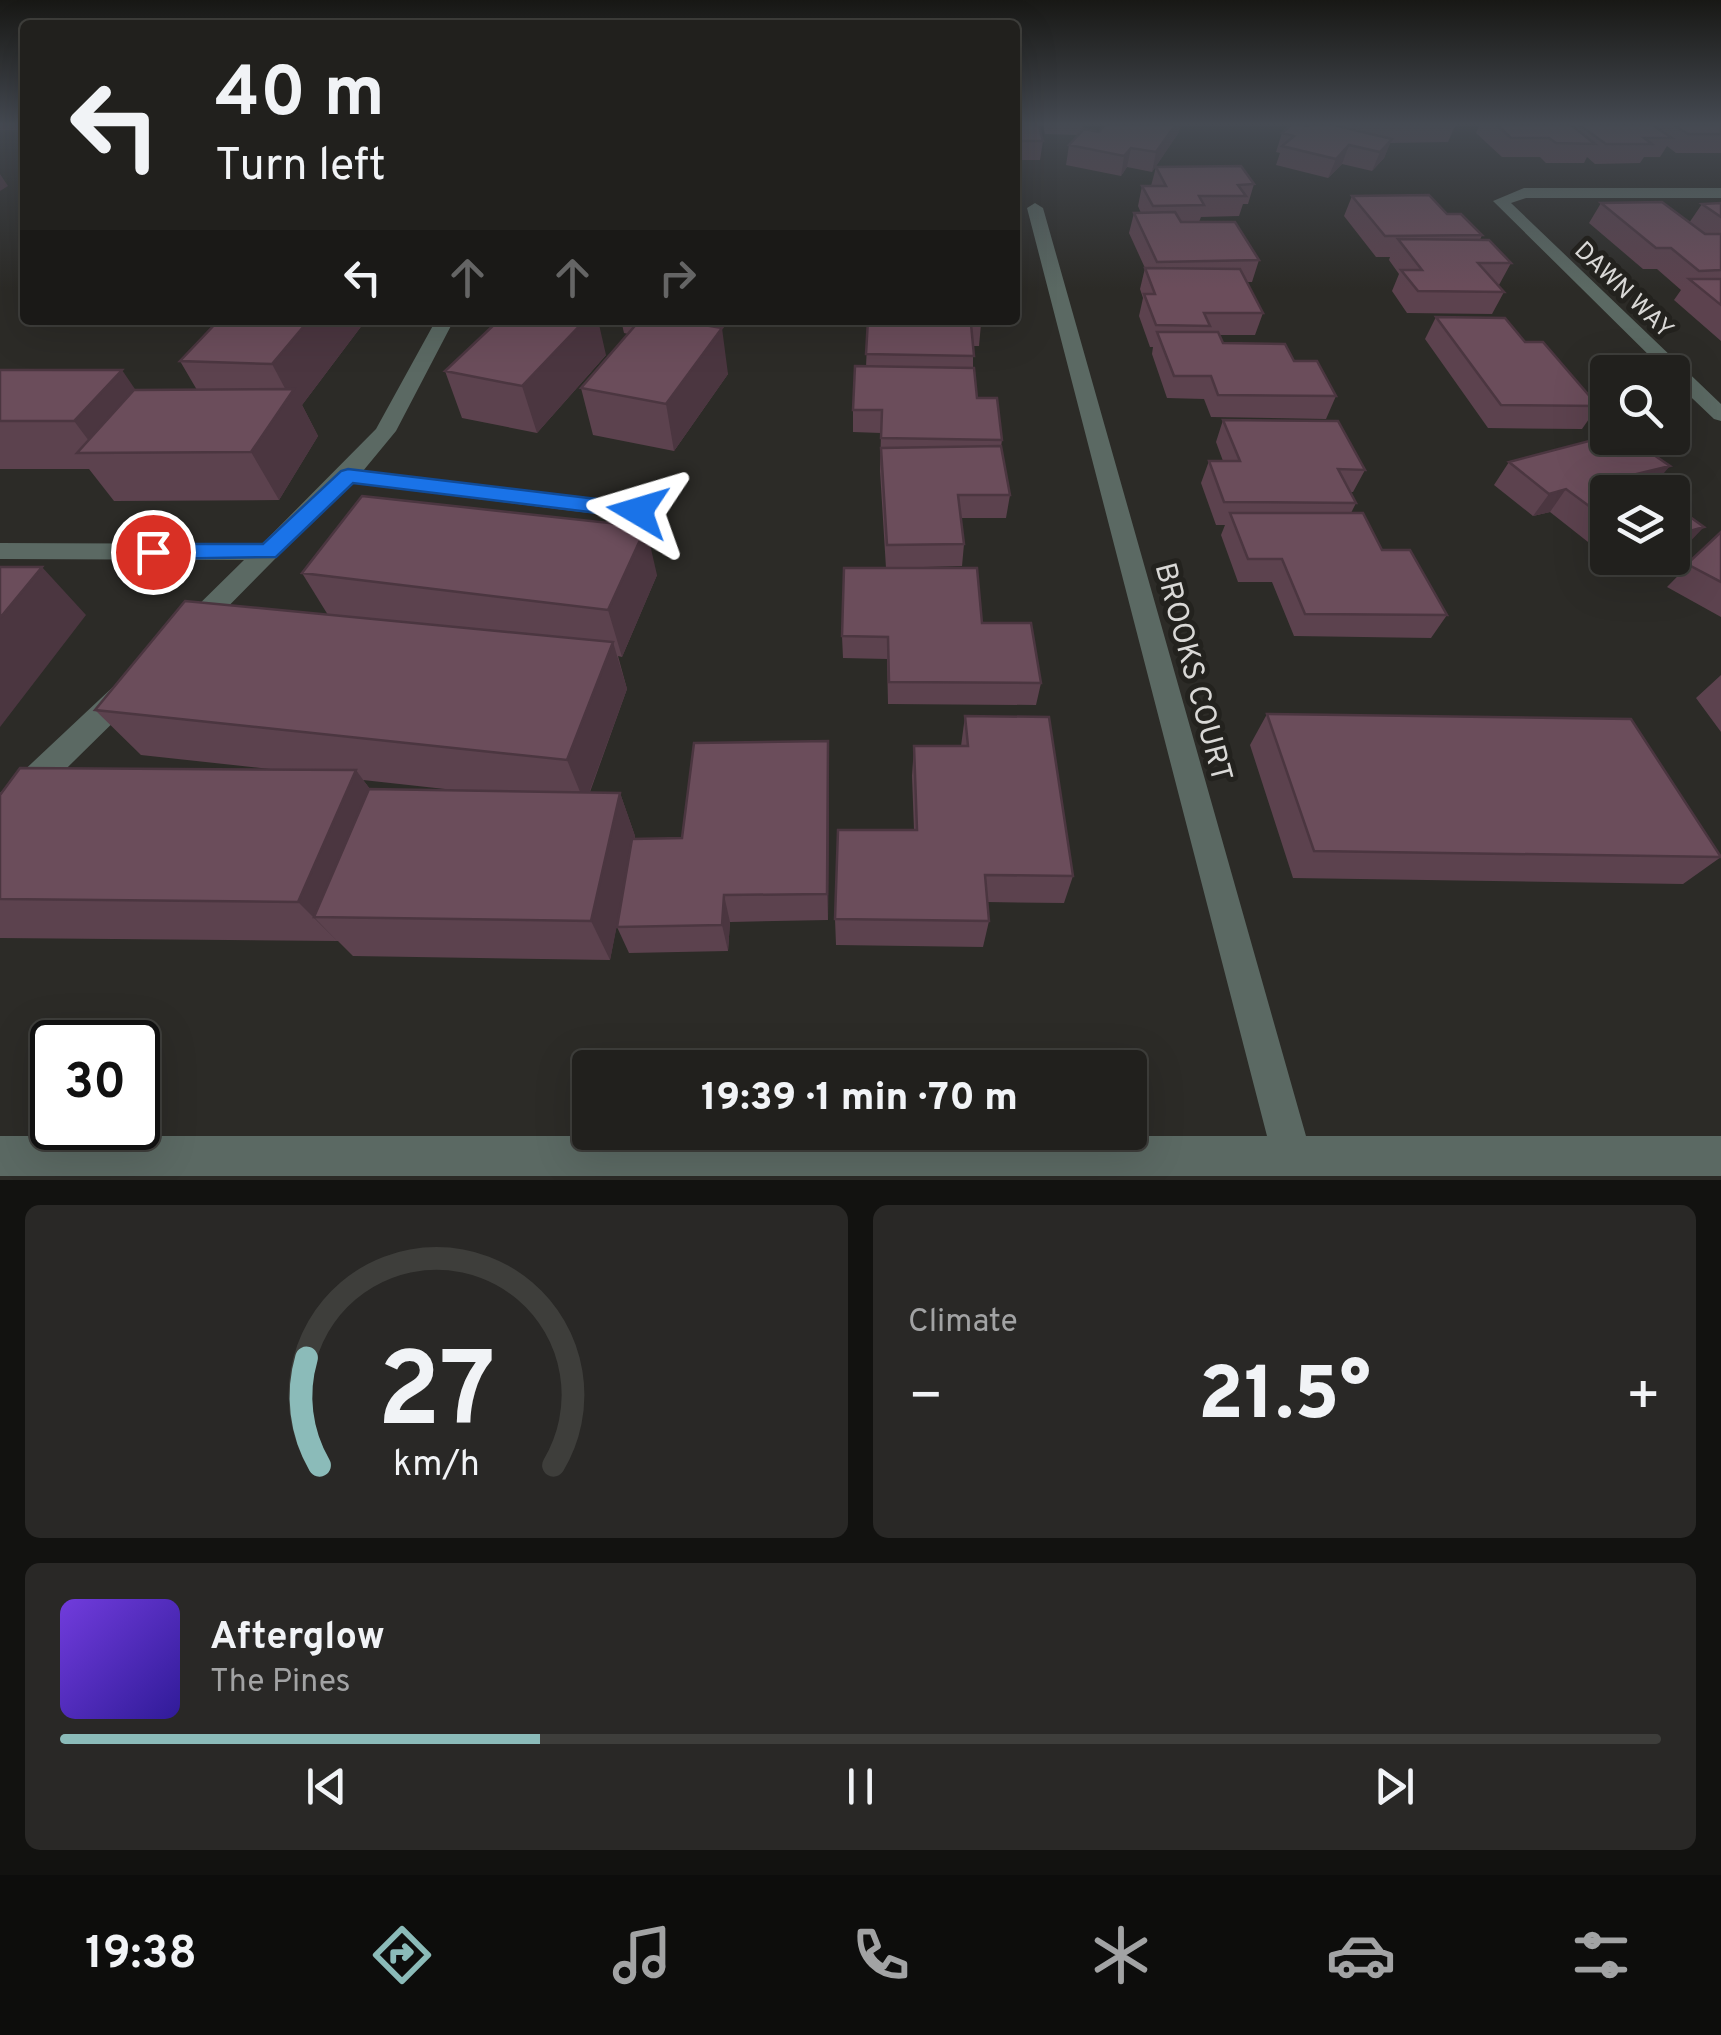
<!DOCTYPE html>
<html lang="en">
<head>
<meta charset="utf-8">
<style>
  :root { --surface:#21201d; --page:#292826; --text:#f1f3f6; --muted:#a2a3a4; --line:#3e3e3b; --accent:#8bbbb9 }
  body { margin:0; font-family:Overpass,sans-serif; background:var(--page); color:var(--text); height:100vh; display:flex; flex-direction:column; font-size:38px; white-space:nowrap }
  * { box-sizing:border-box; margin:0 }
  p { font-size:32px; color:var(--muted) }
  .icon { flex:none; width:55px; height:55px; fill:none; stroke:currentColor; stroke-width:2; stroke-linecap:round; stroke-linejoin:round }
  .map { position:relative; height:1180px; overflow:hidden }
  .drawer { display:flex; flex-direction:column; gap:25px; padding:25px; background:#121210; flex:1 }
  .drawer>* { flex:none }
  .banner { position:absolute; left:20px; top:20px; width:1000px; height:305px; border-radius:10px; box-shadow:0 10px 40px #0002,0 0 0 2px var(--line); background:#21201d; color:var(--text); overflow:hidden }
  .fabs { position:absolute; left:1590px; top:355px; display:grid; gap:20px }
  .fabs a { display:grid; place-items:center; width:100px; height:100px; border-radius:10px; background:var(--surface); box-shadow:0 10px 40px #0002,0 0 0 2px var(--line); font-size:50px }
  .speed { position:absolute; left:30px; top:1020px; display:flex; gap:20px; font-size:50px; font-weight:700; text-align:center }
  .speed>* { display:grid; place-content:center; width:130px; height:130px; border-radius:50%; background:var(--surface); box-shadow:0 10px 40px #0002,0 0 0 2px var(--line); line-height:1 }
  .speed .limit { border:5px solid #111; border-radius:15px; background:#fff; color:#111 }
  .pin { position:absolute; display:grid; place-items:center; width:85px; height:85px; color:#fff; margin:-42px; border:5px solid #fff; border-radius:50%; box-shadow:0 2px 10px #0007 }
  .me { position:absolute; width:110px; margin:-55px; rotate:277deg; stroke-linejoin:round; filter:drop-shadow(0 0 8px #0008) }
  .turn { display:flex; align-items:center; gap:35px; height:210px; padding:0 30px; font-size:45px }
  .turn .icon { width:130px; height:130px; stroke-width:2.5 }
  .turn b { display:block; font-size:70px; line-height:85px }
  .lanes { display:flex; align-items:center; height:95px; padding:0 30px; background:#0003; justify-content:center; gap:50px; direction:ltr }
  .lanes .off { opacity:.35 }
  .big { font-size:75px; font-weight:800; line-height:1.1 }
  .drawer .tile { flex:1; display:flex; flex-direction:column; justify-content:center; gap:15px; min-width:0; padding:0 35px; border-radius:15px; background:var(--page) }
  .drawer .dial { align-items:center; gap:0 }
  .dial svg { height:260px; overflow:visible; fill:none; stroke:var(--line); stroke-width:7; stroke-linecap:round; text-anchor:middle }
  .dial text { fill:var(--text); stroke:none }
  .song { display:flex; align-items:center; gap:30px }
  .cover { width:120px; height:120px; border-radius:15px; background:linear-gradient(135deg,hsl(260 70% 55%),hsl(250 70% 35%)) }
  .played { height:10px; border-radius:5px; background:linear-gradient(90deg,var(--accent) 30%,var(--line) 30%) }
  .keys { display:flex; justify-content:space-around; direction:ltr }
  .heat { display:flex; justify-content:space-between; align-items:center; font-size:55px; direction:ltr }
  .drawer .tiles { flex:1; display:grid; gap:25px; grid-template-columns:1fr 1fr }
  .tile:last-child { grid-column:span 2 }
  .trip { position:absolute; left:572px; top:1050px; width:575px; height:100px; border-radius:10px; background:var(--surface); box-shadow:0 10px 40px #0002,0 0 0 2px var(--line); font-weight:800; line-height:100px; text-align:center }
  .menu { display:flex; height:160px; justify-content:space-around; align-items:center; background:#0d0d0c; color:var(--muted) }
  .menu .icon { width:70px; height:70px }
  .menu .current { color:var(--accent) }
  .menu b { font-size:45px; color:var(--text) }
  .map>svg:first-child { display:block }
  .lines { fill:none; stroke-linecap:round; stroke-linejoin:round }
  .minor { fill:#5b6963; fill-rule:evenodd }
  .wall { fill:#5c424e; fill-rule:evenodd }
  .shaded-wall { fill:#4b3640 }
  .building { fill:#6b4d5b; stroke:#4b3640; stroke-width:2.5 }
  .route { fill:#1a73e8; stroke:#114b97; stroke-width:2.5 }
  .labels { text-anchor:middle; stroke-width:10; stroke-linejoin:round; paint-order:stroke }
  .far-street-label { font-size:25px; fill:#d9d8d6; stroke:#23221e }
  .street-label { font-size:30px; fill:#d9d8d6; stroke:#23221e }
</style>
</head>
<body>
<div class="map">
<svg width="1721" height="1180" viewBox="0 0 1721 1180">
  <rect width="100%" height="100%" fill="#2c2b27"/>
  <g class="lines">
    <!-- minor -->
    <path class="minor" d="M 1524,188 L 1721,188 L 1721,198 L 1526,198 L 1511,203 L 1721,404 L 1721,421 L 1714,419 L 1672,379 L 1672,372 L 1666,372 L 1493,201 Z
      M 1035,203 L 1043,208 L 1306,1136 L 1721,1136 L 1721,1176 L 0,1176 L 0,1136 L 1267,1136 L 1027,208 Z
      M 436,320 L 454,320 L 396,431 L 363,471 L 637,503 L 649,511 L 645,516 L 637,519 L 350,483 L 202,633 L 184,633 L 180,626 L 184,619 L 244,560 L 0,559 L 0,543 L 262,544 L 376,429 Z
      M 125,682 L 135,685 L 139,693 L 135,701 L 11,823 L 0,827 L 0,793 L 115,685 Z"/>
  </g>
  <!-- wall -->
  <path class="wall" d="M 0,124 L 25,124 L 25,130 L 0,130 Z
    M 1015,124 L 1043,141 L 1040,160 L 1015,160 Z
    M 1043,124 L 1084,124 L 1083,129 L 1099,132 L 1106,124 L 1181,124 L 1179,132 L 1152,172 L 1127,167 L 1121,176 L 1066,165 L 1069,145 L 1078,135 L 1045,134 Z
    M 1311,124 L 1456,124 L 1448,142 L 1390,143 L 1384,158 L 1372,171 L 1342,164 L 1328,178 L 1276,165 L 1280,153 L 1276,152 L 1282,133 L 1308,126 Z
    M 1480,124 L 1721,124 L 1721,153 L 1676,153 L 1667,146 L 1660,157 L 1644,157 L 1640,163 L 1595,164 L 1587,157 L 1584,163 L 1546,163 L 1540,157 L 1502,157 L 1476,133 Z
    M 1156,167 L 1254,184 L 1248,204 L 1243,204 L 1239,216 L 1201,217 L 1199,222 L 1259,260 L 1252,282 L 1247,282 L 1263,313 L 1255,335 L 1219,335 L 1223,343 L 1294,361 L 1336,396 L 1326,419 L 1211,417 L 1204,399 L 1167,398 L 1152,354 L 1153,347 L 1150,347 L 1139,316 L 1143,298 L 1140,289 L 1145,268 L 1129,233 L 1134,213 L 1141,213 L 1138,206 L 1142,186 L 1151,186 Z
    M 1352,196 L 1447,214 L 1482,235 L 1480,240 L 1511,263 L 1499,285 L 1498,285 L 1504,292 L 1492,314 L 1407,313 L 1392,291 L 1399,274 L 1389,260 L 1390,257 L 1376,257 L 1344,216 Z
    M 1601,203 L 1689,223 L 1702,204 L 1721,203 L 1721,341 L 1674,300 L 1681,290 L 1657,269 L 1643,269 L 1589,223 Z
    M 1436,317 L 1525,342 L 1598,406 L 1582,429 L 1488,428 L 1425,339 Z
    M 219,320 L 366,320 L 302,405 L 318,436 L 279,500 L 114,501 L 89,469 L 0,469 L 0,370 L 136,390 L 197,390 L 180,361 Z
    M 621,320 L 711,320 L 706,326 L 728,374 L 674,451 L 593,435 L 581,388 L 628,334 L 624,333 Z
    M 868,320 L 981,324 L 979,346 L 973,346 L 973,368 L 977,398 L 1002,440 L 1001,447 L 1010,495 L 1006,518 L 961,518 L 964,544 L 962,566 L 886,568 L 982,623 L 1041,683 L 1036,705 L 888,704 L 887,659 L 843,658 L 842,636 L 886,568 L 880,471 L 881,433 L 853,432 L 853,410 L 866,367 Z
    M 606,355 L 537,433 L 462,418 L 445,371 Z
    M 1223,420 L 1365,470 L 1353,492 L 1351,492 L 1356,503 L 1351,513 L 1382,550 L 1447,615 L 1431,638 L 1294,636 L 1272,582 L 1238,582 L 1221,535 L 1225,525 L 1216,525 L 1201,483 L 1209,461 L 1223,461 L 1216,442 Z
    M 1509,462 L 1608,492 L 1608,558 L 1657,558 L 1621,568 L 1550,512 L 1533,516 L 1494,485 Z
    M 1721,532 L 1721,617 L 1667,587 Z
    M 302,573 L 657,575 L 622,657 L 618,656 L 627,689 L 590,792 L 620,793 L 635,836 L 635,839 L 682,838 L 828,741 L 829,771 L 828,920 L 730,922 L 728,951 L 629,953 L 617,927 L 619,913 L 610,960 L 353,956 L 338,941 L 0,938 L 0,795 L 270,769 L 141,755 L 95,710 L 328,615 ZM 363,780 L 463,791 L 370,789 Z
    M 1721,675 L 1721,732 L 1696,698 Z
    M 1267,714 L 1721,855 L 1721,857 L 1683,884 L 1293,878 L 1250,745 Z
    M 965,716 L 1073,876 L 1064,903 L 987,902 L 989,921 L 983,947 L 836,945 L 835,919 L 914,830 L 912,776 L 914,746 L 961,746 Z"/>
  <!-- shaded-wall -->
  <path class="shaded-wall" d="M 1176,124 L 1181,124 L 1179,132 L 1152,172 L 1156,152 Z
    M 1392,139 L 1384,158 L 1372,171 L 1380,152 Z
    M 1349,145 L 1342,164 L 1328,178 L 1336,159 Z
    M 1131,148 L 1127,167 L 1121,176 L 1124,156 Z
    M 0,174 L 8,186 L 0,191 Z
    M 309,320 L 366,320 L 302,405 L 318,436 L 279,500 L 251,452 L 289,396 L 272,364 Z
    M 572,320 L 598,320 L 606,355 L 537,433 L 522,386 Z
    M 687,320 L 711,320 L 691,345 Z
    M 722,328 L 728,374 L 674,451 L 666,404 Z
    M 122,370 L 154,417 L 98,453 L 74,421 Z
    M 1670,466 L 1651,488 L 1632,475 Z
    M 1566,489 L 1550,512 L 1533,516 L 1549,494 Z
    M 646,527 L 657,575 L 622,657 L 608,610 Z
    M 1704,527 L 1683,549 L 1672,553 L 1672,536 Z
    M 1630,558 L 1657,558 L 1621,568 Z
    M 42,567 L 86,615 L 0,727 L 0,618 Z
    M 613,642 L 627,689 L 585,804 L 567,760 Z
    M 828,741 L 829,771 L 828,920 L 827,894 Z
    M 356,770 L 388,814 L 314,917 L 338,942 L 298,902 Z
    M 620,793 L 635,836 L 610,960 L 591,921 Z
    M 724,895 L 730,922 L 728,951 L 722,925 Z"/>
  <!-- building -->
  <path class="building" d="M 1015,124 L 1038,124 L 1043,141 L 1015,141 Z
    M 1046,124 L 1084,124 L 1084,125 L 1047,124 Z
    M 1106,124 L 1176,124 L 1156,152 L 1131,148 L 1124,156 L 1069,145 L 1084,129 L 1099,132 Z
    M 1292,124 L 1308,126 L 1311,124 L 1329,124 L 1392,139 L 1380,152 L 1349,145 L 1336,159 L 1282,146 L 1294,136 L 1282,133 Z
    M 1351,124 L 1432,124 L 1353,125 Z
    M 1496,124 L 1570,124 L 1595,144 L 1556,143 L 1549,138 L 1511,138 Z
    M 1578,124 L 1651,124 L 1672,138 L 1644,138 L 1652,144 L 1606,144 Z
    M 1673,124 L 1721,124 L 1721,134 L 1688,134 Z
    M 1241,166 L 1254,184 L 1238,185 L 1246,196 L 1199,196 L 1204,205 L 1153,206 L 1142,186 L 1166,186 L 1156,167 Z
    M 1429,195 L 1447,214 L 1461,214 L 1482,235 L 1385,236 L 1352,196 Z
    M 1662,202 L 1705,234 L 1721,234 L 1721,270 L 1699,271 L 1671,248 L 1656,248 L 1601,203 Z
    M 1721,203 L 1721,217 L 1702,204 Z
    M 1175,212 L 1181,222 L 1235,222 L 1259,260 L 1157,262 L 1134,213 Z
    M 1398,239 L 1489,240 L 1511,263 L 1478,263 L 1504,292 L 1418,291 L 1401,270 L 1422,270 Z
    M 1145,268 L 1240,269 L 1263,313 L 1204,313 L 1210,326 L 1156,325 L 1144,294 L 1155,294 Z
    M 1689,279 L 1721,279 L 1721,305 Z
    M 1436,317 L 1505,318 L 1525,342 L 1543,342 L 1598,406 L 1501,405 Z
    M 219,320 L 309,320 L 272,364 L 180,361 Z
    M 499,320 L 585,320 L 522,386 L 445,371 Z
    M 640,320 L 674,320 L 722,328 L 666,404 L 581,388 Z
    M 868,320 L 981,320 L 981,324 L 971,324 L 974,356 L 866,354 Z
    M 1157,332 L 1218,332 L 1223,343 L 1285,344 L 1294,361 L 1317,361 L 1336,396 L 1218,395 L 1211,376 L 1174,376 Z
    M 855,366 L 974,368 L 977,398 L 997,398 L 1002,440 L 881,438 L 882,410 L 853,410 Z
    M 0,370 L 122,370 L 74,421 L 0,421 Z
    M 294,389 L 251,452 L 77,453 L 134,390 Z
    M 1223,420 L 1338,421 L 1365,470 L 1338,469 L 1356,503 L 1224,502 L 1209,461 L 1240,461 Z
    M 1608,436 L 1608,438 L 1629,438 L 1670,466 L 1632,475 L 1656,492 L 1608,492 L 1608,520 L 1566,489 L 1549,494 L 1509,462 Z
    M 1001,446 L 1010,495 L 958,495 L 964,544 L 887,545 L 881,448 Z
    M 362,496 L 646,527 L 608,610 L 302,573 Z
    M 1672,504 L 1704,527 L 1672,536 Z
    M 1230,513 L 1363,513 L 1382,550 L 1410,550 L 1447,615 L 1305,614 L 1282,559 L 1248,559 Z
    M 1721,532 L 1721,582 L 1687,564 Z
    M 0,567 L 42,567 L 0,618 Z
    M 844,568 L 977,568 L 982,623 L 1031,623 L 1041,683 L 889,682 L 888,637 L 842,636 Z
    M 185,601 L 613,642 L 567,760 L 95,710 Z
    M 1267,714 L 1631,719 L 1721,857 L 1314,851 Z
    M 965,716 L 1049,717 L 1073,876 L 985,875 L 989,921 L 835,919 L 838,830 L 917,830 L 914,746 L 968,746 Z
    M 828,741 L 827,894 L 724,895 L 722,925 L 617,927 L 632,839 L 682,838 L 694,743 Z
    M 20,768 L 356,770 L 298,902 L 0,899 L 0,795 Z
    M 369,789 L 620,793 L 591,921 L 314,917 Z"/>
  <!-- sky -->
  <linearGradient id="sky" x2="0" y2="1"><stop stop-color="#181815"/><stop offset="0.43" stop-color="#454a52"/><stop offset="1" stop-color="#454a52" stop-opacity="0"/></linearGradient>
  <rect width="1721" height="289" fill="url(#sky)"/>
  <!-- route -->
  <path class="route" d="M 348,469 L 638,504 L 648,511 L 638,518 L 353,483 L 276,557 L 153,559 L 142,552 L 153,544 L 263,544 L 341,471 Z"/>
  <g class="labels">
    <!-- far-street labels -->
    <g class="far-street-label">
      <text transform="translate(1625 289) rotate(44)" y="9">DAWN WAY</text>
    </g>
    <!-- street labels -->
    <g class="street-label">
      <text transform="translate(1194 672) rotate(75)" y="10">BROOKS COURT</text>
    </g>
  </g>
</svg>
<div class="fabs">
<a><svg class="icon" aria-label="search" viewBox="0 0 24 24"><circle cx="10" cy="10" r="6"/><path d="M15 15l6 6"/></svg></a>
<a><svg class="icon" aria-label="layers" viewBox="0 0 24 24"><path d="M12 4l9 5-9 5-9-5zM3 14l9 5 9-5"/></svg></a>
</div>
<div class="speed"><div class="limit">30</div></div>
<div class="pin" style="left:153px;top:552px;background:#d93025"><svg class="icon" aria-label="arrive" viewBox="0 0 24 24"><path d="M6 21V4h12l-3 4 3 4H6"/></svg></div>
<svg class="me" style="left:638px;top:511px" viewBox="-20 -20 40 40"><path d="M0-17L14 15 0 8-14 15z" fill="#1a73e8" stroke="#fff" stroke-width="4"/></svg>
<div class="trip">19:39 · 1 min · 70 m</div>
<div class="banner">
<div class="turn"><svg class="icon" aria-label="left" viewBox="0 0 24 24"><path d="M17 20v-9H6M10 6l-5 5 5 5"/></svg><div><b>40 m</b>Turn left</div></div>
<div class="lanes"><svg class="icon" aria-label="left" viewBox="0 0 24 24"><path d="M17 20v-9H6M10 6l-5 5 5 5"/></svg><svg class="icon off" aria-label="ahead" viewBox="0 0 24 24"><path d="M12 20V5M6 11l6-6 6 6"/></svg><svg class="icon off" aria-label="ahead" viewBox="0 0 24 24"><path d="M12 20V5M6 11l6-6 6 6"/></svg><svg class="icon off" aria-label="right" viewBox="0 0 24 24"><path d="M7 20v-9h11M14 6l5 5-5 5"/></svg></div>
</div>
</div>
<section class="drawer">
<div class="tiles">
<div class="tile dial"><svg viewBox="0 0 100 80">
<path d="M14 69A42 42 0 1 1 86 69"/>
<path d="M14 69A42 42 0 0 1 10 36" stroke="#8bbbb9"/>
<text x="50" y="56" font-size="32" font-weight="700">27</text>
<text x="50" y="72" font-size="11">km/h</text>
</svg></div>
<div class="tile"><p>Climate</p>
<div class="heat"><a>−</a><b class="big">21.5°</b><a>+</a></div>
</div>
<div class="tile">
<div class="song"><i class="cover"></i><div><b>Afterglow</b><p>The Pines</p></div></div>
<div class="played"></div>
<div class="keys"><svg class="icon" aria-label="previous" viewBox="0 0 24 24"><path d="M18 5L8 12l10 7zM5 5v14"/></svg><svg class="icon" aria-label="pause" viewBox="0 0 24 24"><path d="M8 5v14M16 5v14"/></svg><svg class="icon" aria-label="next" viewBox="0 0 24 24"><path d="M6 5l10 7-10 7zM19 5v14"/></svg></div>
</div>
</div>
</section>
<nav class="menu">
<b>19:38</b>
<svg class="icon current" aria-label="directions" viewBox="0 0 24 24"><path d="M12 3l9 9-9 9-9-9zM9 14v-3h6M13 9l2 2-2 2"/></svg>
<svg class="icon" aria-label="music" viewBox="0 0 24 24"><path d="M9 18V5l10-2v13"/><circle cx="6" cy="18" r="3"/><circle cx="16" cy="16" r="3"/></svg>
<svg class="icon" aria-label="phone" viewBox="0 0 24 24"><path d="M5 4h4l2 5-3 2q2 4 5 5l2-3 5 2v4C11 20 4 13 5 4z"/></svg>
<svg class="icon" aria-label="climate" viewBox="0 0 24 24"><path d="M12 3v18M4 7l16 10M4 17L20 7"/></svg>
<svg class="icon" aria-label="car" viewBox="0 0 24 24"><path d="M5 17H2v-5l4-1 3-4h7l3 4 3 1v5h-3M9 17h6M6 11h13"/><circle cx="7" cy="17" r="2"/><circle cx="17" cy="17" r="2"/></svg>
<svg class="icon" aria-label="filters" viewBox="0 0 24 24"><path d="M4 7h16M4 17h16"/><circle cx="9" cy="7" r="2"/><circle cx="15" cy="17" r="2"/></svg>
</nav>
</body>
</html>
